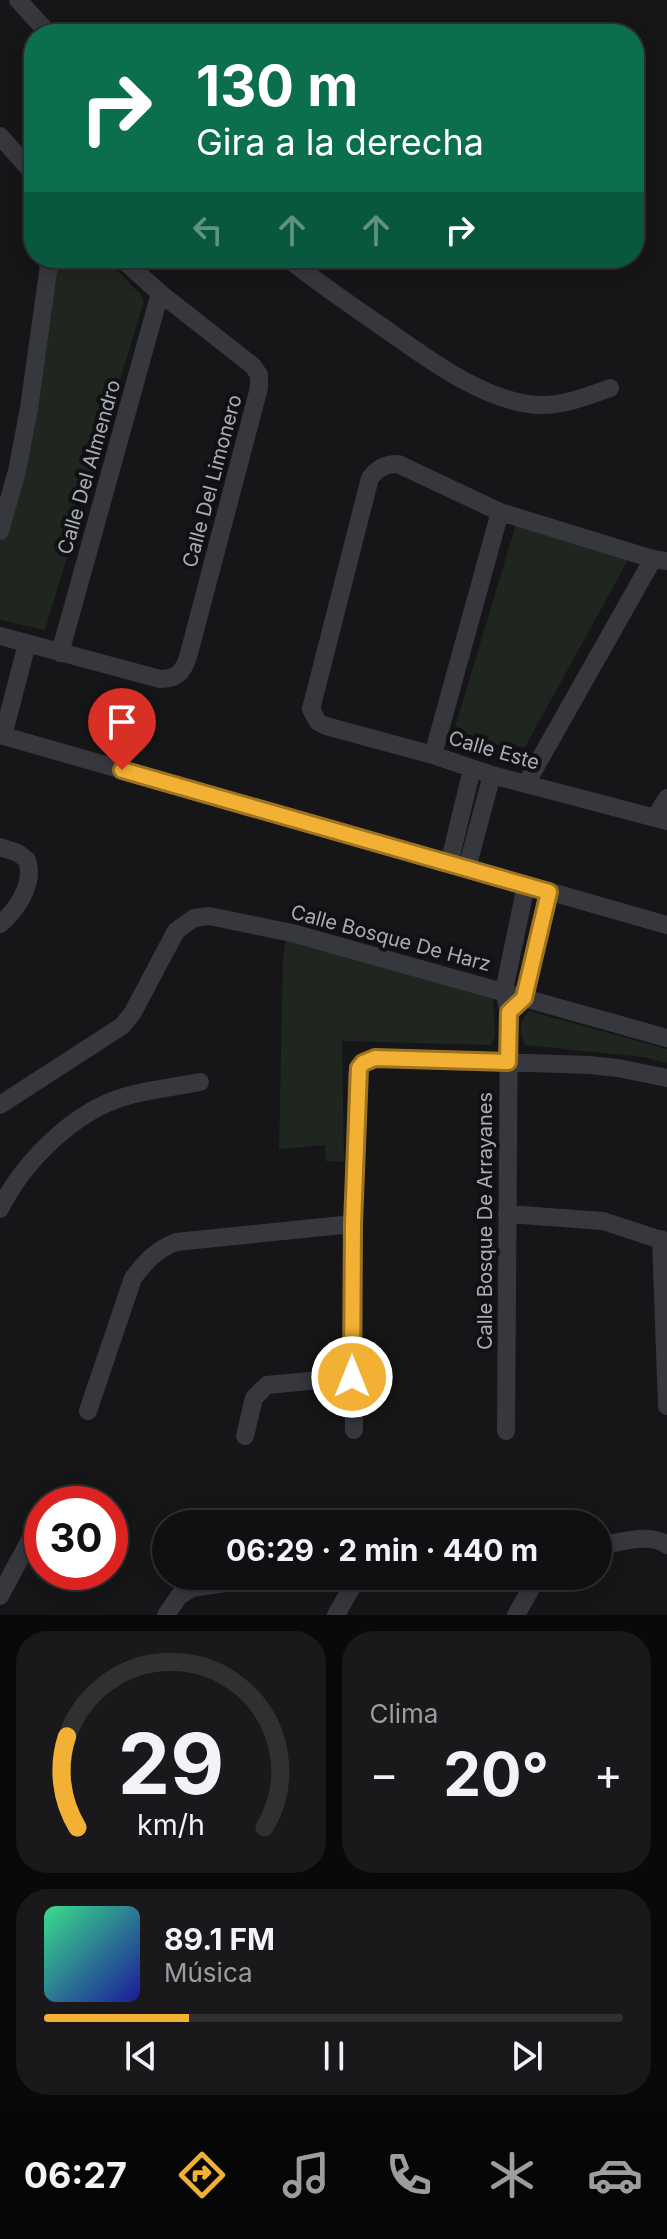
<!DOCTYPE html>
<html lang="es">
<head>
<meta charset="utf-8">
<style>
  :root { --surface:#101012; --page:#19191b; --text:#f1f3f6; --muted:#9c9d9f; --line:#303032; --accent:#f2b134 }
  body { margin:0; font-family:Inter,sans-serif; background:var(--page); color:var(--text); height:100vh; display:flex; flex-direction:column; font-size:30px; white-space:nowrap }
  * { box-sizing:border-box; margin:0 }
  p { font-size:26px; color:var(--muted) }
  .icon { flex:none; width:44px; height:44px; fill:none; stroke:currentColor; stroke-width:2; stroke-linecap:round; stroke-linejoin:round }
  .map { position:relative; height:1615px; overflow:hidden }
  .sheet { display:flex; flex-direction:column; gap:16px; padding:16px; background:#09090a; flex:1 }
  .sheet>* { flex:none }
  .banner { position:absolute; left:24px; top:24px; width:620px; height:244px; border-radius:32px; box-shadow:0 4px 20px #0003,0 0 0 2px var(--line); background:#0b6e4f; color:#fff; overflow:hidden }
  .speed { position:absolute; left:24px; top:1486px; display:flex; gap:16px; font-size:40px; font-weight:700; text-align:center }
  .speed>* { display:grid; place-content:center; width:104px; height:104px; border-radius:50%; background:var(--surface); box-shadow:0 4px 20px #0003,0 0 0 2px var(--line); line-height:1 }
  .speed .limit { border:12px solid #d22; background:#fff; color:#111 }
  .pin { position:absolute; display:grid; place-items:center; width:68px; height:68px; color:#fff; margin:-82px -34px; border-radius:50% 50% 50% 0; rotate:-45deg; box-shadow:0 0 8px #0007 }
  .pin .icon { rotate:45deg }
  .me { position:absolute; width:88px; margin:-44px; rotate:0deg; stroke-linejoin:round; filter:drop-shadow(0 0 6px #0008) }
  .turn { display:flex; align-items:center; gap:28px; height:168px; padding:0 40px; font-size:36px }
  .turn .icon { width:104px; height:104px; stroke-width:2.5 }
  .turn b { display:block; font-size:56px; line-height:68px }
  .lanes { display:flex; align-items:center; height:76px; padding:0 40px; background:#0003; justify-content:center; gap:40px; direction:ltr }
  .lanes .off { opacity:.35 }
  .big { font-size:60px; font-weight:700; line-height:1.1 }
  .sheet .widget { flex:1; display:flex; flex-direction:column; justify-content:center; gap:12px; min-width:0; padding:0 28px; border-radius:32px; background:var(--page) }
  .sheet .dial { align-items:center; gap:0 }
  .dial svg { height:208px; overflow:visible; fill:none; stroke:var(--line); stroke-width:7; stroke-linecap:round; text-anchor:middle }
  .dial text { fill:var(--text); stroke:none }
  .song { display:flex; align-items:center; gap:24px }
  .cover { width:96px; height:96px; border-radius:12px; background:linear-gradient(135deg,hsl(150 70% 55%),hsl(240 70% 35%)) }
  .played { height:8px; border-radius:4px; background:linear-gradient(90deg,var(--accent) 25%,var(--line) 25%) }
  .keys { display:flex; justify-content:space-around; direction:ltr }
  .heat { display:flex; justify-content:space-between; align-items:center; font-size:44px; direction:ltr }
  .sheet .tiles { flex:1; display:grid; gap:16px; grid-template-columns:1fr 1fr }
  .widget:last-child { grid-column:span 2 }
  .trip { position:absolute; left:152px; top:1510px; width:460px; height:80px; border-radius:40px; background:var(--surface); box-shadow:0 4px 20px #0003,0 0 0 2px var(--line); font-weight:700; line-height:80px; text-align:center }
  .tabs { display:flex; height:128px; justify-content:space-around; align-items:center; background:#060607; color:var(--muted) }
  .tabs .icon { width:56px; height:56px }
  .tabs .active { color:var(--accent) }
  .tabs b { font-size:36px; color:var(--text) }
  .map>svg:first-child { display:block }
  .green { fill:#1e261f }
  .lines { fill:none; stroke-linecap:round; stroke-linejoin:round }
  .minor { stroke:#37383d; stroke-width:18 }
  .route-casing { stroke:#9d7322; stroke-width:20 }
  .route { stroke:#f2b134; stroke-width:14 }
  .labels { text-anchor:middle; stroke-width:8; stroke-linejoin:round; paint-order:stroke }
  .street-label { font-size:20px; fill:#a8adb8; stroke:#111113 }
</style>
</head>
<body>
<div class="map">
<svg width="667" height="1615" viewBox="0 0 667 1615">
  <rect width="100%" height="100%" fill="#161618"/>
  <!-- green -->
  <path class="green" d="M 56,258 L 106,258 L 140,294 L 144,301 L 45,630 L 0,620 L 0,543 L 34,415 Z
    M 517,521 L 633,551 L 525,747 L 451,741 Z
    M 286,937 L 493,997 L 495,1036 L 491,1045 L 342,1041 L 344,1162 L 326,1161 L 325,1145 L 279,1149 L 283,956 Z
    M 529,1011 L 667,1049 L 667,1063 L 643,1057 L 525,1045 C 520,1031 518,1022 529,1011 Z"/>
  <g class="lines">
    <!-- minor -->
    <path class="minor" d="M 18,0 L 49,34
      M 0,136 L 34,174
      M 287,258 C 317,282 349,304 381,326 C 426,357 483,402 539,405 C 563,406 588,396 610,388
      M 0,531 L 17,471 L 29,408 L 50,258
      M 667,561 L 653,559 L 500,512 L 398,464 C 385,464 378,468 370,478 L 311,709 L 318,722 L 326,726 L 433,755 L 492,775 L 667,821
      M 0,636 L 160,679 C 177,679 183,672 188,657 L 259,388 L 259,375 L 253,366 L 160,293 L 121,258
      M 60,653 L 160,293
      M 0,735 L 667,925
      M 3,736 L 27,644
      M 433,755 L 500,512
      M 527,782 L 653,559
      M 655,818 L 667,798
      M 0,847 L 18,853 L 27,860 C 35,883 17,910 0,924
      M 449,864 L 472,769
      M 467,868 L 492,775
      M 515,1006 L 524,998 L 549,892
      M 0,1105 L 122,1026 L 132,1014 L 176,931 L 194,918 L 209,916 L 292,933 L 667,1038
      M 0,1209 C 23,1162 75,1110 127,1096 C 151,1089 176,1087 200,1082
      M 507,1214 L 603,1221 L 667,1242
      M 661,1239 L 667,1406
      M 88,1411 L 133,1278 C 146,1261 156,1250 176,1242 L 353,1224
      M 354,1430 L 353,1224 L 357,1075 L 363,1063 L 375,1058 L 589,1065 L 618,1068 L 667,1078
      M 506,1431 L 509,1012 L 504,991 L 526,885
      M 245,1436 L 254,1398 L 267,1385 L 352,1377
      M 598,1546 C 619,1543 649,1532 667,1545
      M 0,1596 L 32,1536
      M 166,1615 L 179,1596 L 192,1588 L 271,1576
      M 336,1615 L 352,1587 L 352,1576
      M 516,1615 L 538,1576"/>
  </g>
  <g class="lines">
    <!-- route casing -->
    <g class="route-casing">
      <path id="route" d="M 122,770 L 549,892 L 524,998 L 509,1012 L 508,1062 L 375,1058 L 363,1063 L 359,1068 L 353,1224 L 352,1377"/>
    </g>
    <!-- route -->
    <use href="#route" class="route"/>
  </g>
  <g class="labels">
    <!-- street labels -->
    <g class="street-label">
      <text transform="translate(89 467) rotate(-74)" y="7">Calle Del Almendro</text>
      <text transform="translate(212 481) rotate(-75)" y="7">Calle Del Limonero</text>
      <text transform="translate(494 750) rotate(16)" y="7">Calle Este</text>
      <text transform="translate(391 938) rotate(15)" y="7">Calle Bosque De Harz</text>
      <text transform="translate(485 1221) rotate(-90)" y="7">Calle Bosque De Arrayanes</text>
    </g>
  </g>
</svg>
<div class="speed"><div class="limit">30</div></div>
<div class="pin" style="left:122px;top:770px;background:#d93025"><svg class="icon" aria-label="arrive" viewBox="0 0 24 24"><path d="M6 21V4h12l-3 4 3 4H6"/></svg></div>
<svg class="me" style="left:352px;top:1377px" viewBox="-20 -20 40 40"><circle r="17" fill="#f2b134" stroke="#fff" stroke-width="3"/><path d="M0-11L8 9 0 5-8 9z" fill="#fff"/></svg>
<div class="trip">06:29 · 2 min · 440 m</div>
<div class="banner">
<div class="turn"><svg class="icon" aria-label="right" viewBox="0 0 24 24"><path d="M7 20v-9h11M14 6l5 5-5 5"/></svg><div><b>130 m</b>Gira a la derecha</div></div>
<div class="lanes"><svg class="icon off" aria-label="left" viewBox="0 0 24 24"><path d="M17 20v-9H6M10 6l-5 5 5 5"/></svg><svg class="icon off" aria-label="ahead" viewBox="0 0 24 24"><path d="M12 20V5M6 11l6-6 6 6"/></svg><svg class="icon off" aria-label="ahead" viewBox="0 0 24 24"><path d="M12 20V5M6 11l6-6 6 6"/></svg><svg class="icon" aria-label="right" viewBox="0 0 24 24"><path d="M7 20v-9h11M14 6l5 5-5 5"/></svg></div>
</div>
</div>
<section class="sheet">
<div class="tiles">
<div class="widget dial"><svg viewBox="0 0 100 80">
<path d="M14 69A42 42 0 1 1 86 69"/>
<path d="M14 69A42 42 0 0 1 10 34" stroke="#f2b134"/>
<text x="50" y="56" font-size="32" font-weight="700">29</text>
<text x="50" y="72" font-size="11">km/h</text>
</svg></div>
<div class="widget"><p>Clima</p>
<div class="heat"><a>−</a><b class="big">20°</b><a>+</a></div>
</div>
<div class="widget">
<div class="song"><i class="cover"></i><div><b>89.1 FM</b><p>Música</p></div></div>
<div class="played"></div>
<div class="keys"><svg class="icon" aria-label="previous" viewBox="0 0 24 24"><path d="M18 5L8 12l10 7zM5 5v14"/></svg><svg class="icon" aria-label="pause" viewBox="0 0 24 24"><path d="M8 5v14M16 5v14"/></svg><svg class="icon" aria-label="next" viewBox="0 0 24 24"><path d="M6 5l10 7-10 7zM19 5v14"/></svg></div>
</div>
</div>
</section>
<nav class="tabs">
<b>06:27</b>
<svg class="icon active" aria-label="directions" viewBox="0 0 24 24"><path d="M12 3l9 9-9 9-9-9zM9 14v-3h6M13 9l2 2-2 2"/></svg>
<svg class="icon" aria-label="music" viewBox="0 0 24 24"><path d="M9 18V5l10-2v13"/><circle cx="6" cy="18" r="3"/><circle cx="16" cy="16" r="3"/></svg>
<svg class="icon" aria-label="phone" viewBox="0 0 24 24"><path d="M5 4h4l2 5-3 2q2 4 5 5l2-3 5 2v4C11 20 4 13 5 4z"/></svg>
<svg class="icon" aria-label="climate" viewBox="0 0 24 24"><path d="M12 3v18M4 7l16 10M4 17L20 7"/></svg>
<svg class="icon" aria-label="car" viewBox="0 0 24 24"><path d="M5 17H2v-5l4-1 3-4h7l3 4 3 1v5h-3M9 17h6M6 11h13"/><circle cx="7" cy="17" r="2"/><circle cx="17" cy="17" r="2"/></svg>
</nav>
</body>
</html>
